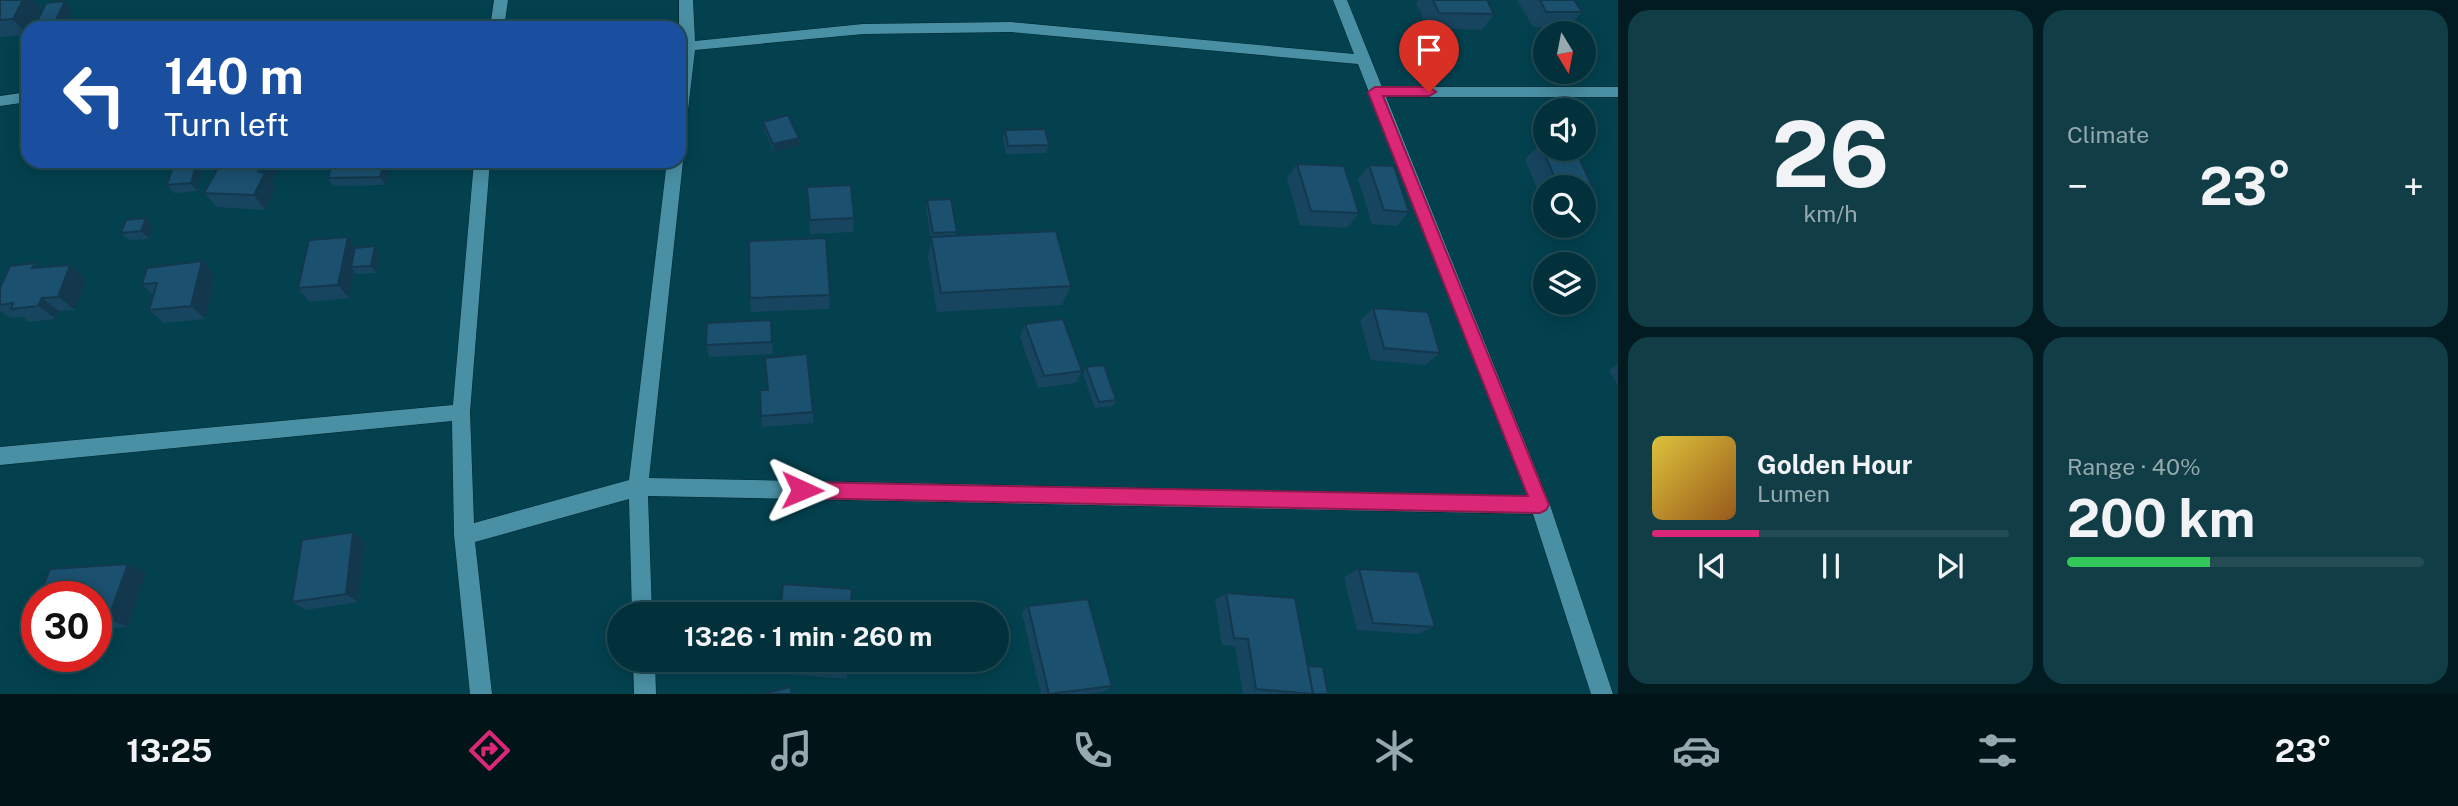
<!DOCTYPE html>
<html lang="en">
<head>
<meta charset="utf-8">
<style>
  :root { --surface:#02313b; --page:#103d46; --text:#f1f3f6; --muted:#96a9af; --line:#234c55; --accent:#db2777 }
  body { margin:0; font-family:"Public Sans",sans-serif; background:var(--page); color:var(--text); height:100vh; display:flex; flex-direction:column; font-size:26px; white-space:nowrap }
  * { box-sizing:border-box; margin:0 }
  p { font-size:23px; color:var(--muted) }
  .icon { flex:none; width:38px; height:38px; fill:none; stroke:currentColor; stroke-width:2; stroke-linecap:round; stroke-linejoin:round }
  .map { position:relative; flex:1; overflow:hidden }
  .sheet { display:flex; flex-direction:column; gap:10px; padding:10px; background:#011b20; width:840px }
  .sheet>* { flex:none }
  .top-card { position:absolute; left:21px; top:21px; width:665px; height:147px; border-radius:21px; box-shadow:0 4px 18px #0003,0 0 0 2px var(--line); background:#1a4fa0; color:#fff; overflow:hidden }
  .needle { width:46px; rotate:170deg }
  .tools { position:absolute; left:1533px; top:21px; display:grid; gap:14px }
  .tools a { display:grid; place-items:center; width:63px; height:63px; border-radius:50%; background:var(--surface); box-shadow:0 4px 18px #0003,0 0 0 2px var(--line); font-size:35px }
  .speed { position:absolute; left:21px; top:581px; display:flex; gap:14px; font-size:35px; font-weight:700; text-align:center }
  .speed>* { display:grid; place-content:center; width:91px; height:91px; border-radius:50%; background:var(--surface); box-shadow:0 4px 18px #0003,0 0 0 2px var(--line); line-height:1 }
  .speed .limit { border:10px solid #d22; background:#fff; color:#111 }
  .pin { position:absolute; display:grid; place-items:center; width:60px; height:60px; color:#fff; margin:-72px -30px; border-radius:50% 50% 50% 0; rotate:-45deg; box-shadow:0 0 7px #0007 }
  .pin .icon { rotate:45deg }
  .me { position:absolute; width:77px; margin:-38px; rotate:91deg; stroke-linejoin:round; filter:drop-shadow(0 0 5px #0008) }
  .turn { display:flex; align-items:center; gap:24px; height:147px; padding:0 28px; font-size:32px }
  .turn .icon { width:91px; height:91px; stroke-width:2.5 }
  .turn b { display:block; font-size:49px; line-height:60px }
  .big { font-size:52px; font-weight:700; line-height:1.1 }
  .sheet .tile { flex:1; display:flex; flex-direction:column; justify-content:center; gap:10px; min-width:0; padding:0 24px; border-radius:21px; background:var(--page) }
  .sheet .dial { align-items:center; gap:0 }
  .dial b { font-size:91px; line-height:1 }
  .song { display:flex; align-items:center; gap:21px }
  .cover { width:84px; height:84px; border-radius:10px; background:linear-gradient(135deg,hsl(50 70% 55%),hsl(30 70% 35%)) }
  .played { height:7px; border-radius:4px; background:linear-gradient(90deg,var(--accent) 30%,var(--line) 30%) }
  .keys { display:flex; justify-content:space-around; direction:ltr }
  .heat { display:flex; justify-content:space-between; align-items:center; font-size:38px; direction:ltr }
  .charge { height:10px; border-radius:5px; background:linear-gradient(90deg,#34c759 40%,var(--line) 0) }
  .sheet .tiles { flex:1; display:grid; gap:10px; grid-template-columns:repeat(2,1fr) }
  .trip { position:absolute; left:607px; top:602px; width:402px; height:70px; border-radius:35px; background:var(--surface); box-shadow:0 4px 18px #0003,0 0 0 2px var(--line); font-weight:700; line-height:70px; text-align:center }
  .tab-bar { display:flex; height:112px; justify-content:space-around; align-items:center; background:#011418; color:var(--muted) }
  .tab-bar .icon { width:49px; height:49px }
  .tab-bar .selected { color:var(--accent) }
  .tab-bar b { font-size:32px; color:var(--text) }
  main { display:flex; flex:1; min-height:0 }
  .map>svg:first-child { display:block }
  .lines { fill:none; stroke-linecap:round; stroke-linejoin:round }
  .minor-casing { stroke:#00262f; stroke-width:1 }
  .minor { fill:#4a90a4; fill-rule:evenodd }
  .wall { fill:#17455f }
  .shaded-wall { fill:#13384e }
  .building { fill:#1b506f; stroke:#13384e; stroke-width:2 }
  .route { fill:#db2777; stroke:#8e194d; stroke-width:2 }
</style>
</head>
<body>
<main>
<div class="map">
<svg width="1618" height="694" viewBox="0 0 1618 694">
  <rect width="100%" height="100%" fill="#03414f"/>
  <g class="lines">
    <!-- minor casing -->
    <g class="minor-casing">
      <path id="minor" d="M 494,0 L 508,0 L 504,28 L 490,28 Z
        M 679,0 L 693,0 L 695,41 L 863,24 L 1011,22 L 1354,54 L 1333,0 L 1347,0 L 1382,87 L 1618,87 L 1618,97 L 1386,97 L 1550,505 L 1613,694 L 1591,694 L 1533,514 L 648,496 L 652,614 L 632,614 L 629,499 L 475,542 L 492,694 L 470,694 L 454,535 L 452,421 L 0,465 L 0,447 L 453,405 L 474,161 L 490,161 L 470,412 L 474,523 L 629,480 L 667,161 L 679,161 L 679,157 L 683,161 L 649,478 L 1527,496 L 1358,64 L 1011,32 L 863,34 L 695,50 L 686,127 L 679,132 Z
        M 28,92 L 28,102 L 0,106 L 0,96 Z
        M 633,660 L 655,660 L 656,694 L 634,694 Z"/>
    </g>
    <!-- minor -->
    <use href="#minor" class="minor"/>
  </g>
  <!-- wall -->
  <path class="wall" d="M 0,0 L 41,8 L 31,28 L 28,28 L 27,35 L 0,37 Z
    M 1418,0 L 1487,0 L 1494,14 L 1482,30 L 1428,28 L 1416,3 Z
    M 1517,0 L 1574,0 L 1582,12 L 1568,28 L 1533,27 Z
    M 763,122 L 799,146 L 774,152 L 764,129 Z
    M 1005,130 L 1049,145 L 1046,153 L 1006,154 L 1003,138 Z
    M 1540,144 L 1592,186 L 1584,193 L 1584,187 L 1545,187 L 1545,198 L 1541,198 L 1525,159 Z
    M 222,161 L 279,161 L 281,164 L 272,182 L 276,188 L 265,210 L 217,207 L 204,193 Z
    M 197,163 L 203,171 L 197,191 L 174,193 L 167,185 Z
    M 1297,164 L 1359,213 L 1347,228 L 1300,225 L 1287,178 Z
    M 1369,165 L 1409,212 L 1397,226 L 1372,224 L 1358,179 Z
    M 390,167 L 385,185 L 333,186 L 328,178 Z
    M 807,187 L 854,218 L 853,232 L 810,234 Z
    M 927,200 L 957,232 L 956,236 L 1071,286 L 1062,305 L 937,312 L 928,257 L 931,239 L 926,208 Z
    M 146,218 L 153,225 L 149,239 L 129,240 L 121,233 Z
    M 356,248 L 380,253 L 376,273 L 356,274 L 354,271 L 349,298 L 309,302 L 298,288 Z
    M 202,261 L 215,275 L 205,319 L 164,323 L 149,310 L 153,295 L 142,284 Z
    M 70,265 L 86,279 L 75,310 L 59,311 L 56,319 L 29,322 L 23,317 L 11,318 L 0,311 L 0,288 L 40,268 Z
    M 830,295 L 829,309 L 751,312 L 750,298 Z
    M 1373,308 L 1440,353 L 1425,365 L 1371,360 L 1360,321 Z
    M 771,320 L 773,354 L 709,357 L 706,345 Z
    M 1025,324 L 1082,371 L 1076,383 L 1038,388 L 1020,337 Z
    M 1618,364 L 1618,386 L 1609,370 Z
    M 1086,367 L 1116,400 L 1113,406 L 1095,408 L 1083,374 Z
    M 760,390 L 813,412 L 813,423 L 762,427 Z
    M 365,542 L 358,602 L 306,610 L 292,602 Z
    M 1359,569 L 1435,627 L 1418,634 L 1357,630 L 1344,577 Z
    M 146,572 L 128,627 L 96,629 L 96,597 Z
    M 1226,593 L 1308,666 L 1328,694 L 1243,694 L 1235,646 L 1222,645 L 1215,600 Z
    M 1028,606 L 1112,686 L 1103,692 L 1085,694 L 1041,694 L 1022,613 Z
    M 775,667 L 847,673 L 846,679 L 776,673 Z"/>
  <!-- shaded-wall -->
  <path class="shaded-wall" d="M 23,0 L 33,0 L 41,8 L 31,28 L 28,28 L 27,35 L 13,19 Z
    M 65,1 L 72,10 L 63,28 L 52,28 Z
    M 799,138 L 799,146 L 774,152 L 773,144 Z
    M 264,161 L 279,161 L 281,164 L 272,182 L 276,188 L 265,210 L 254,195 L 258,172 Z
    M 385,161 L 387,161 L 390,167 L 385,185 L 380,177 Z
    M 197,163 L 203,171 L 197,191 L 191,183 Z
    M 146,218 L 153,225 L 149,239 L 141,231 Z
    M 348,237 L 358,251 L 351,267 L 354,271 L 349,298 L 338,285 Z
    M 375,246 L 380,253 L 376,273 L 371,266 Z
    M 202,261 L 215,275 L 205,319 L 191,306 Z
    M 70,265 L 86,279 L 75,310 L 58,297 Z
    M 42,298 L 59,311 L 56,319 L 38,306 Z
    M 353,532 L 365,542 L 358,602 L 346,594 Z
    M 128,564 L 146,572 L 128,627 L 108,619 Z"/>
  <!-- building -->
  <path class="building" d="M 0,0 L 23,0 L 13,19 L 0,20 Z
    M 1433,0 L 1487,0 L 1494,14 L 1439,13 Z
    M 1540,0 L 1574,0 L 1582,12 L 1546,12 Z
    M 65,1 L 52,28 L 34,28 L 46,3 Z
    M 788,115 L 799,138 L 773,144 L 763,122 Z
    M 1045,129 L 1049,145 L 1008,146 L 1005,130 Z
    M 1540,144 L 1545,145 L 1545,149 L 1575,149 L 1592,186 L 1557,183 Z
    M 222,161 L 264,161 L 258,172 L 265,173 L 254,195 L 204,193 Z
    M 333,161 L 385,161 L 380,177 L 328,178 Z
    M 197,163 L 191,183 L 167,185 L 173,166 Z
    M 1297,164 L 1344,166 L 1359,213 L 1311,211 Z
    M 1369,165 L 1394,166 L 1409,212 L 1384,210 Z
    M 851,185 L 854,218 L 810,220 L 807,187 Z
    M 951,199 L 957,232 L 933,233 L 927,200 Z
    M 146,218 L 141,231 L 121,233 L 126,220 Z
    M 1056,231 L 1071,286 L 941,293 L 931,237 Z
    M 348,237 L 338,285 L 298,288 L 309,240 Z
    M 826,238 L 830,295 L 750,298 L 749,241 Z
    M 375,246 L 371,266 L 351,267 L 355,248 Z
    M 202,261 L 191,306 L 149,310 L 157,283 L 142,284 L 147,268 Z
    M 35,263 L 32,268 L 70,265 L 58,297 L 42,298 L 38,306 L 11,309 L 13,303 L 0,305 L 0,288 L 10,266 Z
    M 1373,308 L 1428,312 L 1440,353 L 1384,348 Z
    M 1063,319 L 1082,371 L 1044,376 L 1025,324 Z
    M 771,320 L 772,342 L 706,345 L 707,323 Z
    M 807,354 L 813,412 L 761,416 L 760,390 L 768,390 L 765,358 Z
    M 1104,365 L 1116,400 L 1099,402 L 1086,367 Z
    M 353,532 L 346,594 L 292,602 L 302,540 Z
    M 128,564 L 108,619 L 96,620 L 96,597 L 39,597 L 50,569 Z
    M 1359,569 L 1419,572 L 1435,627 L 1373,623 Z
    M 783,584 L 852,589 L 850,614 L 780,614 Z
    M 1226,593 L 1295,598 L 1313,694 L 1256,689 L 1248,639 L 1234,638 Z
    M 1088,599 L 1112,686 L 1049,694 L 1028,606 Z
    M 37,603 L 37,624 L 28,625 Z
    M 776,660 L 848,660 L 847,673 L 775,667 Z
    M 1308,666 L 1323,667 L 1328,694 L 1313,694 Z
    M 790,687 L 792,694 L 763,694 Z"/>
  <!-- route -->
  <path class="route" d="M 1375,87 L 1429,87 L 1436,92 L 1429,96 L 1383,96 L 1549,505 L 1546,510 L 1540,513 L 802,498 L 796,496 L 793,490 L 796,484 L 802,482 L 1528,496 L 1368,92 Z"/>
</svg>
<div class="tools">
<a><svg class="needle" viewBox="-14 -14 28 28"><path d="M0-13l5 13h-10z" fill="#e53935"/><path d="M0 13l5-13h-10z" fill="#96a9af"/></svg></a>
<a><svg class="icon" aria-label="sound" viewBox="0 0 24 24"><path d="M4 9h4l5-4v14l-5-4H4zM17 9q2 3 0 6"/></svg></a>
<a><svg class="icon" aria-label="search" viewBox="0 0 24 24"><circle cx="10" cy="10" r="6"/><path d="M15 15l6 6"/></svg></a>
<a><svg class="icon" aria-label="layers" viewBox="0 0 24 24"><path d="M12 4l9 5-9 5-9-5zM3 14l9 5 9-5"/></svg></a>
</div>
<div class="speed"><div class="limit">30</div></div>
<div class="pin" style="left:1429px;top:92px;background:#d93025"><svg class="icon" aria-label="arrive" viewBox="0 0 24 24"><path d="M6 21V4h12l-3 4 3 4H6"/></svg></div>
<svg class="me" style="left:802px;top:490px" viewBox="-20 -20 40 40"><path d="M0-17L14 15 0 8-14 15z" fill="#db2777" stroke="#fff" stroke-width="4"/></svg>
<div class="trip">13:26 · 1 min · 260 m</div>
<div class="top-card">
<div class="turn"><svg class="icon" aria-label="left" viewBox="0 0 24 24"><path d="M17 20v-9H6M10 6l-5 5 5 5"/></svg><div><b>140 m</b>Turn left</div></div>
</div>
</div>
<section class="sheet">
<div class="tiles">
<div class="tile dial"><b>26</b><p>km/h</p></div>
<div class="tile"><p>Climate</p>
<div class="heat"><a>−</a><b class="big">23°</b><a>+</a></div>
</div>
<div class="tile">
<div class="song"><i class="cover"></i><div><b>Golden Hour</b><p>Lumen</p></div></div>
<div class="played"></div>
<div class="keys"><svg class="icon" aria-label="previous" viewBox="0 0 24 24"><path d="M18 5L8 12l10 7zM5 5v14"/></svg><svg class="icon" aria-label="pause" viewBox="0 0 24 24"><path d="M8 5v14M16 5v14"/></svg><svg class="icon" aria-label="next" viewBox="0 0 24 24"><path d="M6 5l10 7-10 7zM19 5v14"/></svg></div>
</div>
<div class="tile"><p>Range · 40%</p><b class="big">200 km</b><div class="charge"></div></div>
</div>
</section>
</main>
<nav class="tab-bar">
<b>13:25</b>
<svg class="icon selected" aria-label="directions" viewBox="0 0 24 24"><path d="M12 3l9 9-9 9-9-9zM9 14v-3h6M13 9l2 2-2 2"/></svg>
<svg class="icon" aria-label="music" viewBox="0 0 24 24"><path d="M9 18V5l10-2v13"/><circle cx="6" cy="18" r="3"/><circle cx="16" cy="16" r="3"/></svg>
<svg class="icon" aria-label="phone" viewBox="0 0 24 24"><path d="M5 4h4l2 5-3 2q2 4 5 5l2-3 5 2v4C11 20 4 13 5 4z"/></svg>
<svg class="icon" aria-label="climate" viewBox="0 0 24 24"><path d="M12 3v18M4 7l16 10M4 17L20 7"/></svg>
<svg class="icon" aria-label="car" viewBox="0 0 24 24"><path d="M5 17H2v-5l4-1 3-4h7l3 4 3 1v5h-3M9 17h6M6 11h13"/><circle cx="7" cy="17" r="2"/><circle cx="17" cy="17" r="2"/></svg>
<svg class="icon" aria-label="filters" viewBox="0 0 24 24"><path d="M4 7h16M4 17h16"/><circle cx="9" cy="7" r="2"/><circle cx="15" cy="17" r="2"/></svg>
<b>23°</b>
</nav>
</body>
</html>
